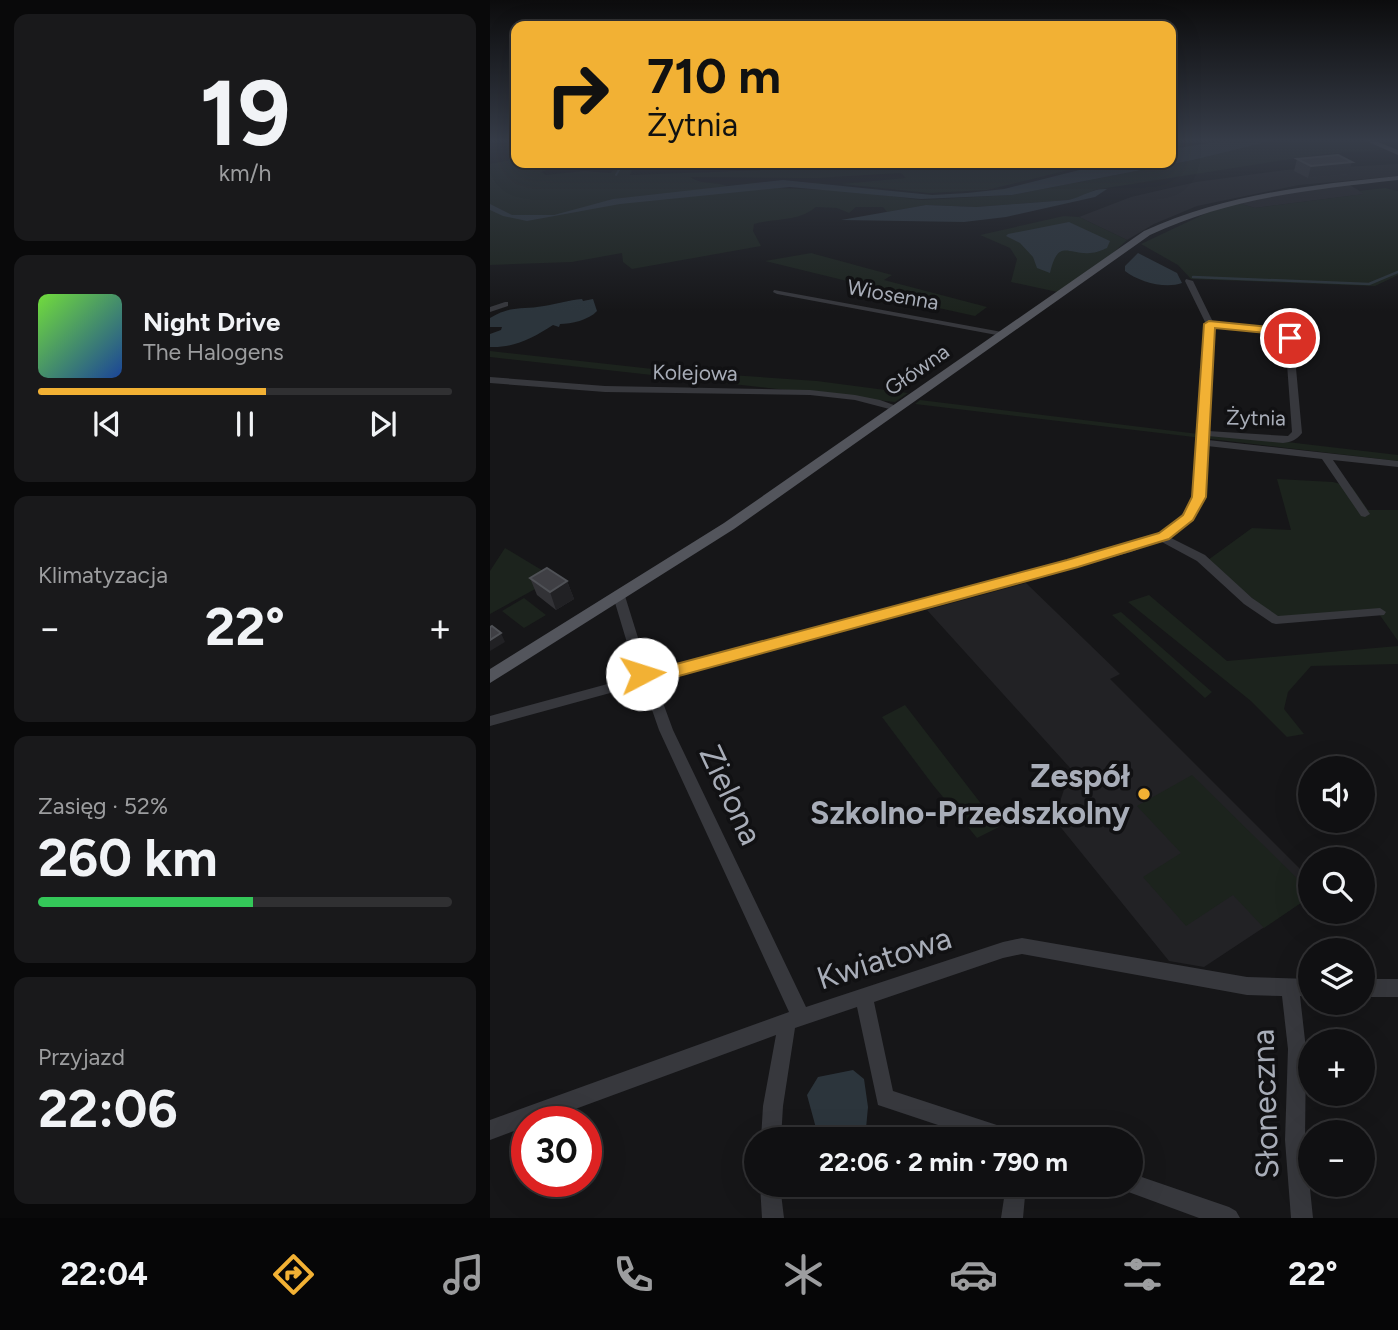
<!DOCTYPE html>
<html lang="pl">
<head>
<meta charset="utf-8">
<style>
  :root { --surface:#101012; --page:#19191b; --text:#f1f3f6; --muted:#9c9d9f; --line:#303032; --accent:#f2b134 }
  body { margin:0; font-family:Figtree,sans-serif; background:var(--page); color:var(--text); height:100vh; display:flex; flex-direction:column; font-size:26px; white-space:nowrap }
  * { box-sizing:border-box; margin:0 }
  p { font-size:23px; color:var(--muted) }
  .icon { flex:none; width:38px; height:38px; fill:none; stroke:currentColor; stroke-width:2; stroke-linecap:round; stroke-linejoin:round }
  .map { position:relative; flex:1; overflow:hidden }
  .panel { display:flex; flex-direction:column; gap:14px; padding:14px; background:#09090a; width:490px }
  .panel>* { flex:none }
  .guide { position:absolute; left:21px; top:21px; width:665px; height:147px; border-radius:14px; box-shadow:0 7px 28px #0002,0 0 0 2px var(--line); background:#f2b134; color:#111; overflow:hidden }
  .tools { position:absolute; left:808px; top:756px; display:grid; gap:14px }
  .tools a { display:grid; place-items:center; width:77px; height:77px; border-radius:50%; background:var(--surface); box-shadow:0 7px 28px #0002,0 0 0 2px var(--line); font-size:35px }
  .speed { position:absolute; left:21px; top:1106px; display:flex; gap:14px; font-size:35px; font-weight:700; text-align:center }
  .speed>* { display:grid; place-content:center; width:91px; height:91px; border-radius:50%; background:var(--surface); box-shadow:0 7px 28px #0002,0 0 0 2px var(--line); line-height:1 }
  .speed .limit { border:10px solid #d22; background:#fff; color:#111 }
  .pin { position:absolute; display:grid; place-items:center; width:60px; height:60px; color:#fff; margin:-30px; border:4px solid #fff; border-radius:50%; box-shadow:0 2px 7px #0007 }
  .me { position:absolute; width:77px; margin:-38px; rotate:85deg; stroke-linejoin:round; filter:drop-shadow(0 0 5px #0008) }
  .turn { display:flex; align-items:center; gap:24px; height:147px; padding:0 21px; font-size:32px }
  .turn .icon { width:91px; height:91px; stroke-width:2.5 }
  .turn b { display:block; font-size:49px; line-height:60px }
  .big { font-size:52px; font-weight:700; line-height:1.1 }
  .panel .card { flex:1; display:flex; flex-direction:column; justify-content:center; gap:10px; min-width:0; padding:0 24px; border-radius:14px; background:var(--page) }
  .panel .dial { align-items:center; gap:0 }
  .dial b { font-size:91px; line-height:1 }
  .song { display:flex; align-items:center; gap:21px }
  .cover { width:84px; height:84px; border-radius:10px; background:linear-gradient(135deg,hsl(100 70% 55%),hsl(220 70% 35%)) }
  .played { height:7px; border-radius:4px; background:linear-gradient(90deg,var(--accent) 55%,var(--line) 55%) }
  .keys { display:flex; justify-content:space-around; direction:ltr }
  .heat { display:flex; justify-content:space-between; align-items:center; font-size:38px; direction:ltr }
  .charge { height:10px; border-radius:5px; background:linear-gradient(90deg,#34c759 52%,var(--line) 0) }
  .trip { position:absolute; left:254px; top:1127px; width:399px; height:70px; border-radius:35px; background:var(--surface); box-shadow:0 7px 28px #0002,0 0 0 2px var(--line); font-weight:700; line-height:70px; text-align:center }
  .menu { display:flex; height:112px; justify-content:space-around; align-items:center; background:#060607; color:var(--muted) }
  .menu .icon { width:49px; height:49px }
  .menu .active { color:var(--accent) }
  .menu b { font-size:32px; color:var(--text) }
  main { display:flex; flex:1; min-height:0 }
  .map>svg:first-child { display:block }
  .built { fill:#222225 }
  .green { fill:#1c231d }
  .water { fill:#2c353c }
  .lines { fill:none; stroke-linecap:round; stroke-linejoin:round }
  .stream-far1 { stroke:#2c353c; stroke-width:2 }
  .stream { stroke:#2c353c; stroke-width:2.5 }
  .minor { fill:#37383d; fill-rule:evenodd }
  .major { fill:#53555c; fill-rule:evenodd }
  .wall { fill:#323236 }
  .shaded-wall { fill:#212124 }
  .building { fill:#3f3f44; stroke:#4f5156; stroke-width:2 }
  .route { fill:#f2b134; stroke:#9d7322; stroke-width:2 }
  .poi-dot { fill:#f2b134; stroke:#111113; stroke-width:2.5 }
  .labels { text-anchor:middle; stroke-width:7; stroke-linejoin:round; paint-order:stroke }
  .far-street-label { font-size:21px; fill:#a8adb8; stroke:#111113 }
  .near-poi-label { font-size:32px; font-weight:bold; fill:#a8adb8; stroke:#111113; text-anchor:end }
  .near-street-label { font-size:32px; fill:#a8adb8; stroke:#111113 }
</style>
</head>
<body>
<main>
<section class="panel">
<div class="card dial"><b>19</b><p>km/h</p></div>
<div class="card">
<div class="song"><i class="cover"></i><div><b>Night Drive</b><p>The Halogens</p></div></div>
<div class="played"></div>
<div class="keys"><svg class="icon" aria-label="previous" viewBox="0 0 24 24"><path d="M18 5L8 12l10 7zM5 5v14"/></svg><svg class="icon" aria-label="pause" viewBox="0 0 24 24"><path d="M8 5v14M16 5v14"/></svg><svg class="icon" aria-label="next" viewBox="0 0 24 24"><path d="M6 5l10 7-10 7zM19 5v14"/></svg></div>
</div>
<div class="card"><p>Klimatyzacja</p>
<div class="heat"><a>−</a><b class="big">22°</b><a>+</a></div>
</div>
<div class="card"><p>Zasięg · 52%</p><b class="big">260 km</b><div class="charge"></div></div>
<div class="card"><p>Przyjazd</p><b class="big">22:06</b></div>
</section>
<div class="map">
<svg width="908" height="1218" viewBox="0 0 908 1218">
  <rect width="100%" height="100%" fill="#161618"/>
  <!-- built -->
  <path class="built" d="M 908,164 L 908,176 L 809,185 L 707,206 L 664,224 L 637,240 L 589,217 L 641,197 L 706,182 L 795,170 Z
    M 858,184 L 875,194 L 765,208 L 748,203 L 796,191 Z
    M 536,583 L 630,674 L 620,679 L 821,880 L 821,896 L 714,967 L 679,961 L 564,819 L 581,769 L 437,610 Z"/>
  <!-- green -->
  <path class="green" d="M 785,140 L 908,140 L 908,149 L 833,154 L 604,190 L 592,197 L 578,200 L 486,207 L 436,205 L 397,212 L 393,207 L 366,207 L 359,213 L 347,208 L 326,207 C 308,222 285,218 264,224 L 263,231 L 271,246 L 142,269 L 133,262 L 132,253 L 82,262 L 0,265 L 0,164 L 26,159 L 26,163 L 78,163 L 51,172 L 56,175 L 94,171 L 121,173 L 129,163 L 145,163 L 140,175 L 325,168 L 418,170 L 521,163 L 607,163 L 497,190 L 439,193 L 351,184 L 416,178 L 411,173 L 326,178 L 200,177 C 213,186 231,180 244,190 L 288,188 L 360,191 L 431,200 L 522,195 L 703,160 Z
    M 895,188 L 908,191 L 908,275 L 885,286 L 701,279 L 688,265 L 651,244 L 723,210 L 748,203 L 765,208 L 874,194 L 869,191 Z
    M 574,216 L 589,217 L 637,240 L 607,268 L 572,293 L 521,282 L 527,259 L 520,248 L 490,235 Z
    M 321,253 L 402,275 L 394,280 L 497,307 L 485,316 L 426,303 L 431,299 L 275,261 Z
    M 0,351 L 181,371 L 327,381 L 418,393 L 405,402 L 0,357 Z
    M 430,400 L 725,436 L 738,435 L 908,455 L 908,461 L 425,404 Z
    M 787,479 L 843,482 L 862,487 L 878,510 L 908,510 L 908,641 L 887,611 L 789,617 L 776,610 L 718,560 L 762,528 L 801,530 Z
    M 15,548 L 65,578 L 0,614 L 0,571 Z
    M 659,595 L 737,661 L 908,646 L 908,664 L 821,666 L 798,692 L 794,709 L 814,734 L 797,737 L 761,701 L 638,602 Z
    M 34,598 L 56,615 L 34,628 L 12,611 Z
    M 631,612 L 722,692 L 715,698 L 622,615 Z
    M 415,705 L 509,827 L 487,838 L 443,785 L 392,717 Z
    M 702,775 L 821,892 L 821,896 L 774,928 L 743,895 L 696,926 L 653,877 L 691,853 L 647,806 Z"/>
  <!-- water -->
  <path class="water" d="M 739,140 L 785,140 L 703,160 L 522,195 L 431,199 L 300,187 L 130,204 L 37,221 L 13,216 L 0,210 L 0,204 L 22,215 L 64,215 L 123,199 L 293,180 L 442,195 L 477,193 L 514,189 L 617,163 L 681,163 L 681,149 Z
    M 617,189 L 605,197 L 516,217 L 474,222 L 351,220 L 436,205 L 486,207 L 578,200 C 592,197 603,188 617,189 Z
    M 579,222 L 620,241 L 617,248 C 612,250 606,253 600,253 C 578,255 568,238 560,273 L 547,268 L 543,257 L 530,243 L 516,236 L 518,234 Z
    M 648,253 L 687,273 L 692,283 C 675,289 649,282 635,271 L 635,266 Z
    M 92,299 L 93,301 L 103,299 L 107,311 C 99,320 81,324 70,324 L 69,327 L 63,325 C 43,338 24,348 0,347 L 0,334 L 11,330 L 12,327 L 0,327 L 0,318 C 21,305 32,310 54,306 C 66,304 79,300 92,299 Z
    M 363,1070 L 374,1079 L 378,1107 L 375,1139 L 329,1139 L 317,1095 L 328,1077 Z"/>
  <g class="lines">
    <!-- stream-far1 -->
    <path class="stream-far1" d="M 126,175 L 133,163"/>
    <!-- stream -->
    <path class="stream" d="M 703,277 L 879,284 L 908,272"/>
    <!-- minor -->
    <path class="minor" d="M 696,279 L 703,281 L 723,322 L 790,329 L 803,336 L 812,433 C 806,440 802,442 793,443 L 718,436 L 718,440 L 908,461 L 908,467 L 843,460 L 880,514 L 875,517 L 871,516 L 832,459 L 717,446 C 715,489 719,510 679,537 L 715,555 L 762,598 L 788,616 L 890,608 L 896,612 L 894,615 L 786,624 L 782,623 L 754,604 L 707,561 L 670,541 L 641,552 L 165,681 L 183,730 L 316,1007 L 513,942 L 532,938 L 757,977 L 821,979 L 821,997 L 810,996 L 816,1049 L 815,1140 L 823,1218 L 801,1218 L 795,1140 L 798,1049 L 792,996 L 757,995 L 532,954 L 513,958 L 384,1002 L 403,1091 L 519,1129 L 526,1132 L 529,1139 L 490,1139 L 388,1105 L 367,1007 L 305,1028 L 293,1106 L 291,1139 L 271,1139 L 273,1106 L 286,1035 L 50,1122 L 37,1122 L 37,1126 L 0,1140 L 0,1120 L 299,1012 L 169,730 L 153,684 L 0,726 L 0,716 L 147,676 L 123,596 L 129,592 L 135,596 L 159,673 L 633,547 C 665,537 687,527 704,497 L 716,324 L 695,281 ZM 724,327 L 788,333 L 795,337 L 802,432 L 798,436 L 718,431 Z
      M 284,290 L 512,332 L 516,334 L 512,336 L 287,294 L 283,292 Z
      M 15,302 L 18,302 L 18,306 L 0,312 L 0,307 Z
      M 0,377 L 115,386 L 320,390 L 365,395 L 390,400 L 412,408 L 407,411 L 365,400 L 320,395 L 115,392 L 0,383 Z
      M 873,979 L 908,979 L 908,997 L 873,997 Z
      M 640,1173 L 739,1207 L 746,1211 L 750,1218 L 709,1218 L 633,1190 L 630,1185 L 640,1185 Z
      M 270,1185 L 290,1185 L 294,1218 L 272,1218 Z
      M 516,1185 L 536,1185 L 533,1218 L 511,1218 Z"/>
    <!-- major -->
    <path class="major" d="M 874,140 L 883,140 L 908,150 L 908,155 Z
      M 908,176 L 908,180 C 820,190 741,197 660,235 L 244,529 L 0,683 L 0,669 L 234,523 L 654,231 C 735,194 820,185 908,176 Z"/>
  </g>
  <!-- wall -->
  <path class="wall" d="M 807,159 L 859,174 L 818,178 L 804,171 Z
    M 40,578 L 77,581 L 84,599 L 66,610 L 47,595 Z"/>
  <!-- shaded-wall -->
  <path class="shaded-wall" d="M 862,162 L 859,174 L 818,178 L 821,166 Z
    M 77,581 L 84,599 L 66,610 L 60,592 Z
    M 11,633 L 15,642 L 0,651 L 0,640 Z"/>
  <!-- building -->
  <path class="building" d="M 848,155 L 862,162 L 821,166 L 807,159 Z
    M 57,568 L 77,581 L 60,592 L 40,578 Z
    M 2,626 L 11,633 L 0,640 L 0,627 Z"/>
  <!-- sky -->
  <linearGradient id="sky" x2="0" y2="1"><stop stop-color="#0c0c0d"/><stop offset="0.45" stop-color="#363c48"/><stop offset="1" stop-color="#363c48" stop-opacity="0"/></linearGradient>
  <rect width="908" height="311" fill="url(#sky)"/>
  <!-- route -->
  <path class="route" d="M 719,321 L 790,328 L 805,338 L 800,341 L 787,334 L 725,328 L 716,497 L 703,520 L 679,539 L 588,567 L 156,685 L 150,683 L 144,674 L 146,670 L 152,668 L 160,671 L 577,560 L 669,533 L 693,515 L 702,497 L 714,324 Z"/>
  <!-- markers -->
  <circle class="poi-dot" cx="654" cy="794" r="7"/>
  <g class="labels">
    <!-- far-street labels -->
    <g class="far-street-label">
      <text transform="translate(403 295) rotate(10)" y="7">Wiosenna</text>
      <text transform="translate(427 370) rotate(-35)" y="7">Główna</text>
      <text transform="translate(205 373) rotate(1)" y="7">Kolejowa</text>
      <text transform="translate(766 418) rotate(1)" y="7">Żytnia</text>
    </g>
    <!-- near-poi labels -->
    <g class="near-poi-label">
      <text x="640" y="787">Zespół<tspan x="640" dy="37">Szkolno-Przedszkolny</tspan></text>
    </g>
    <!-- near-street labels -->
    <g class="near-street-label">
      <text transform="translate(241 795) rotate(65)" y="11">Zielona</text>
      <text transform="translate(394 958) rotate(-18)" y="11">Kwiatowa</text>
      <text transform="translate(775 1104) rotate(-92)" y="11">Słoneczna</text>
    </g>
  </g>
</svg>
<div class="tools">
<a><svg class="icon" aria-label="sound" viewBox="0 0 24 24"><path d="M4 9h4l5-4v14l-5-4H4zM17 9q2 3 0 6"/></svg></a>
<a><svg class="icon" aria-label="search" viewBox="0 0 24 24"><circle cx="10" cy="10" r="6"/><path d="M15 15l6 6"/></svg></a>
<a><svg class="icon" aria-label="layers" viewBox="0 0 24 24"><path d="M12 4l9 5-9 5-9-5zM3 14l9 5 9-5"/></svg></a>
<a>+</a>
<a>−</a>
</div>
<div class="speed"><div class="limit">30</div></div>
<div class="pin" style="left:800px;top:338px;background:#d93025"><svg class="icon" aria-label="arrive" viewBox="0 0 24 24"><path d="M6 21V4h12l-3 4 3 4H6"/></svg></div>
<svg class="me" style="left:152px;top:674px" viewBox="-20 -20 40 40"><circle r="19" fill="#fff"/><path d="M0-13L10 11 0 6-10 11z" fill="#f2b134"/></svg>
<div class="trip">22:06 · 2 min · 790 m</div>
<div class="guide">
<div class="turn"><svg class="icon" aria-label="right" viewBox="0 0 24 24"><path d="M7 20v-9h11M14 6l5 5-5 5"/></svg><div><b>710 m</b>Żytnia</div></div>
</div>
</div>
</main>
<nav class="menu">
<b>22:04</b>
<svg class="icon active" aria-label="directions" viewBox="0 0 24 24"><path d="M12 3l9 9-9 9-9-9zM9 14v-3h6M13 9l2 2-2 2"/></svg>
<svg class="icon" aria-label="music" viewBox="0 0 24 24"><path d="M9 18V5l10-2v13"/><circle cx="6" cy="18" r="3"/><circle cx="16" cy="16" r="3"/></svg>
<svg class="icon" aria-label="phone" viewBox="0 0 24 24"><path d="M5 4h4l2 5-3 2q2 4 5 5l2-3 5 2v4C11 20 4 13 5 4z"/></svg>
<svg class="icon" aria-label="climate" viewBox="0 0 24 24"><path d="M12 3v18M4 7l16 10M4 17L20 7"/></svg>
<svg class="icon" aria-label="car" viewBox="0 0 24 24"><path d="M5 17H2v-5l4-1 3-4h7l3 4 3 1v5h-3M9 17h6M6 11h13"/><circle cx="7" cy="17" r="2"/><circle cx="17" cy="17" r="2"/></svg>
<svg class="icon" aria-label="filters" viewBox="0 0 24 24"><path d="M4 7h16M4 17h16"/><circle cx="9" cy="7" r="2"/><circle cx="15" cy="17" r="2"/></svg>
<b>22°</b>
</nav>
</body>
</html>
